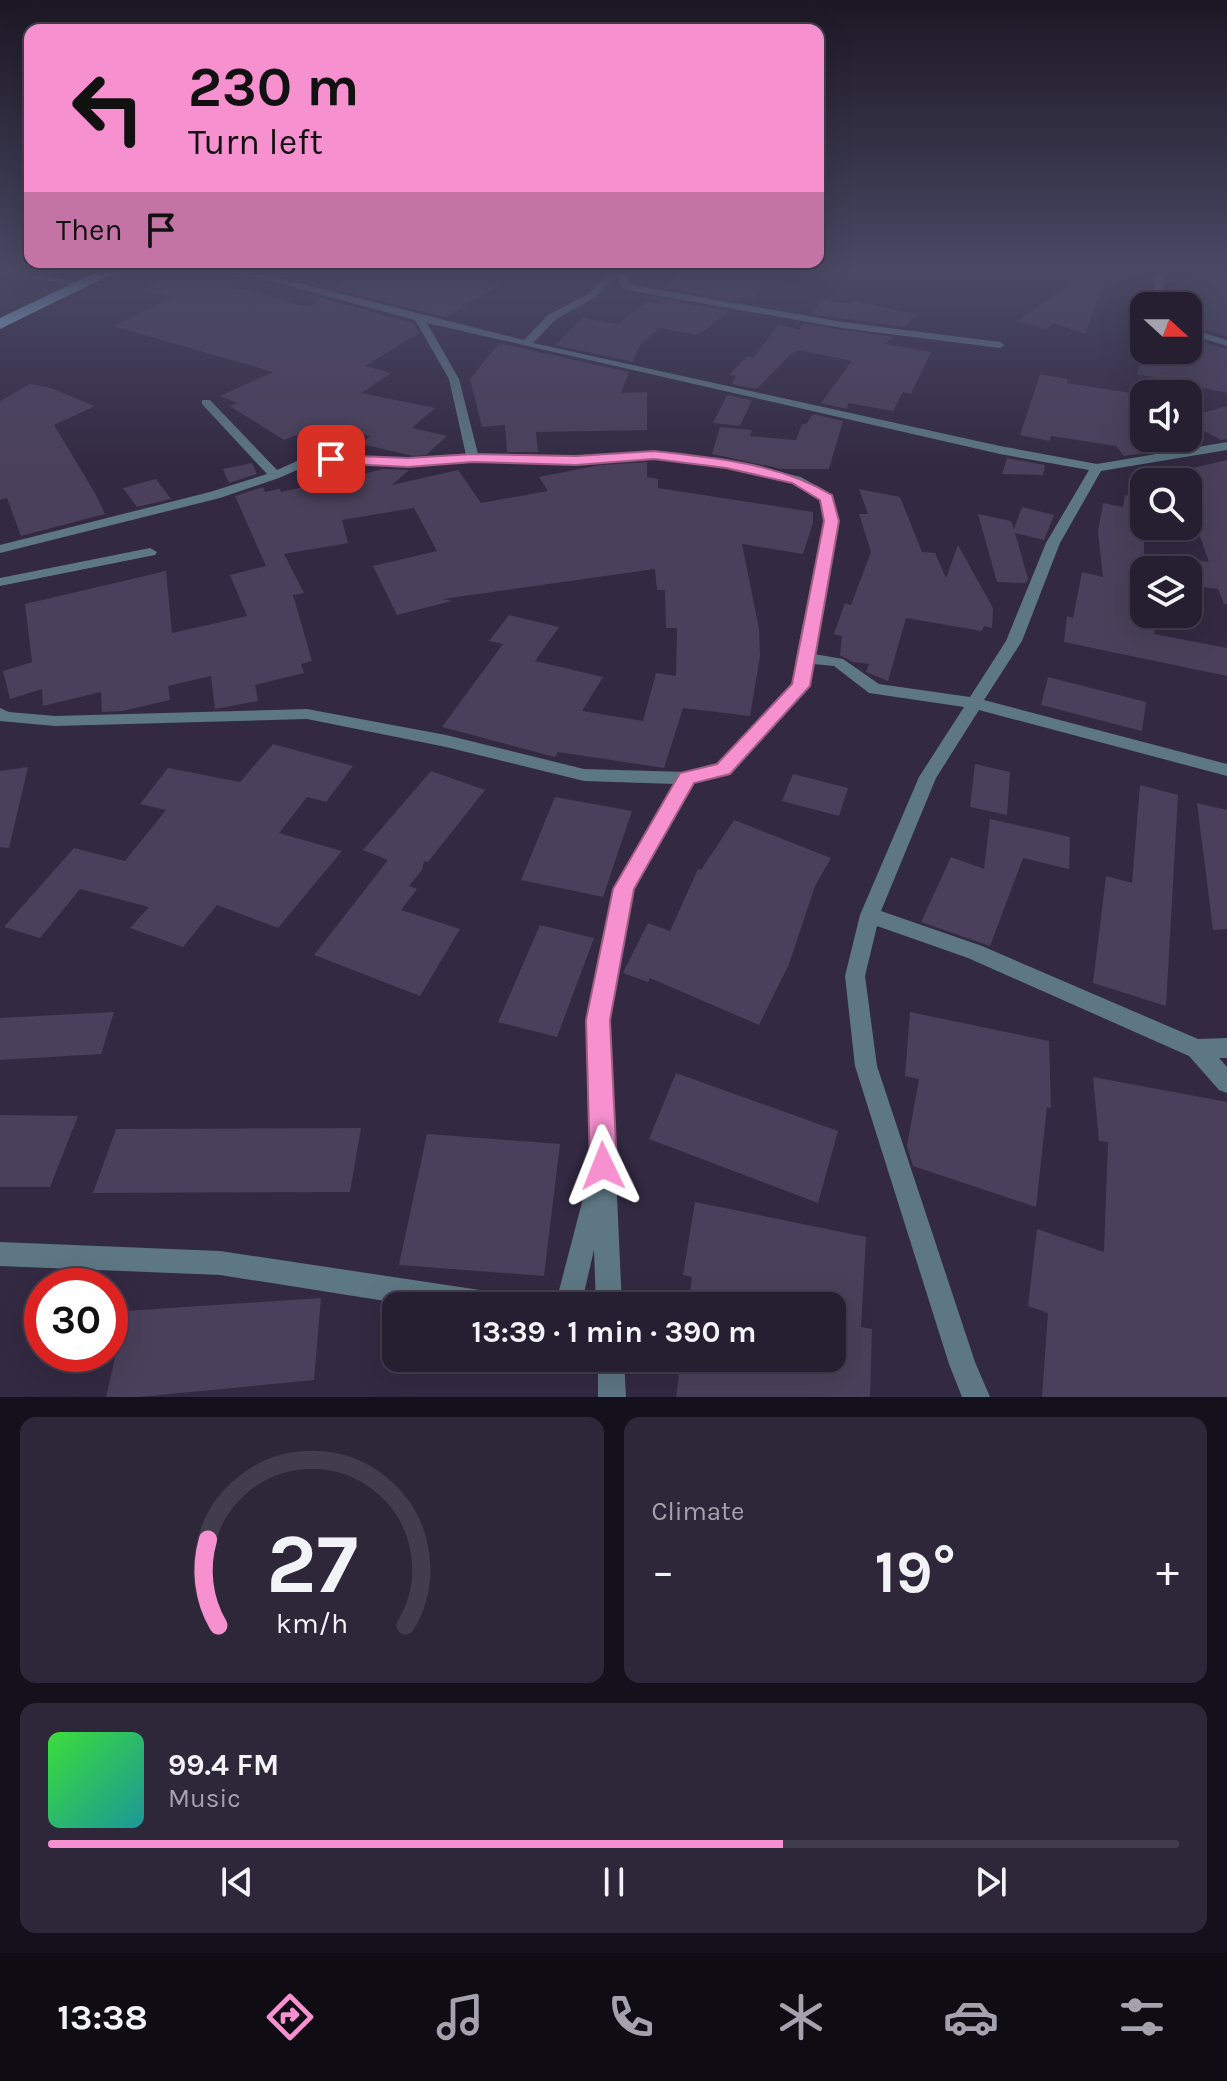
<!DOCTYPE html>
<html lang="en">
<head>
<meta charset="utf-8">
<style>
  :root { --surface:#261f32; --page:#2e273a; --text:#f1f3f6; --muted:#a4a2ac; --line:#423d4d; --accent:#f690cf }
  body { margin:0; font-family:Karla,sans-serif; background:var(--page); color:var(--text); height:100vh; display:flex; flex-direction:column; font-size:30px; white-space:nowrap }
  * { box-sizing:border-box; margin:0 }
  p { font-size:26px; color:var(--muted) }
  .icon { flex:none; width:44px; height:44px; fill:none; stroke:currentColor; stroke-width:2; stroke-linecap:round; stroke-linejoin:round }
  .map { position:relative; height:1397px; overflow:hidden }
  .side { display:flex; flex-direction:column; gap:20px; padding:20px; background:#15111c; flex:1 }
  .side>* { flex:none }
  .top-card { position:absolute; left:24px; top:24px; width:800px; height:244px; border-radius:16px; box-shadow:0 8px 32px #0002,0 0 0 2px var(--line); background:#f690cf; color:#111; overflow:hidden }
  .needle { width:52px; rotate:111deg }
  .buttons { position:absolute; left:1130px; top:292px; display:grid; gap:16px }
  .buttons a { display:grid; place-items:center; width:72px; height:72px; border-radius:16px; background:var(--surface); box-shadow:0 8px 32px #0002,0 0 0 2px var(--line); font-size:40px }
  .speed { position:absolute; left:24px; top:1268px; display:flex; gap:16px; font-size:40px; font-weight:700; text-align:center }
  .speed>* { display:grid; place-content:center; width:104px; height:104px; border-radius:50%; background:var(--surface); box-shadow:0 8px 32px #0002,0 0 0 2px var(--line); line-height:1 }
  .speed .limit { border:12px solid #d22; background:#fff; color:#111 }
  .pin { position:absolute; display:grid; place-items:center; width:68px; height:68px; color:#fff; margin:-34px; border-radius:16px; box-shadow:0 4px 12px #0006 }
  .me { position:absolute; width:88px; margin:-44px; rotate:358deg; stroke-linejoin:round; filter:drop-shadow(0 0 6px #0008) }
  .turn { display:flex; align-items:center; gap:28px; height:168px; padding:0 32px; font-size:36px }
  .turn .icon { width:104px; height:104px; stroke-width:2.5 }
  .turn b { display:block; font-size:56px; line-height:68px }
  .then { display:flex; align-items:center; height:76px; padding:0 32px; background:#0003; gap:16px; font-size:30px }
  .big { font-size:60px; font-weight:700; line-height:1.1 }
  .side .card { flex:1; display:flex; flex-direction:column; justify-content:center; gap:12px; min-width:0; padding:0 28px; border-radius:16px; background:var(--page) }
  .side .dial { align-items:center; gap:0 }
  .dial svg { height:208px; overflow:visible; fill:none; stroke:var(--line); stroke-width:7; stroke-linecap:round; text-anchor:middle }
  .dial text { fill:var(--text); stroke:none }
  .song { display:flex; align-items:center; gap:24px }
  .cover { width:96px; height:96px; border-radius:12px; background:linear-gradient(135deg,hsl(120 70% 55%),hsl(180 70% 35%)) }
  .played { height:8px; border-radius:4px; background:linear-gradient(90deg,var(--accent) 65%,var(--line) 65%) }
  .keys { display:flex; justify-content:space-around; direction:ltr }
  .heat { display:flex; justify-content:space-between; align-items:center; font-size:44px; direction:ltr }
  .side .tiles { flex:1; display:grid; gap:20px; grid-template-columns:1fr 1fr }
  .card:last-child { grid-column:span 2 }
  .trip { position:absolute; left:382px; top:1292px; width:464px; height:80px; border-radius:16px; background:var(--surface); box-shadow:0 8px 32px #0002,0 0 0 2px var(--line); font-weight:700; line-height:80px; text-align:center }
  .dock { display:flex; height:128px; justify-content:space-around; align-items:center; background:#0f0c14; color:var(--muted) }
  .dock .icon { width:56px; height:56px }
  .dock .selected { color:var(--accent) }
  .dock b { font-size:36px; color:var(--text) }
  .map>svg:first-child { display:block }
  .building { fill:#4a405b }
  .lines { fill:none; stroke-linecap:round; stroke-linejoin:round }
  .street { fill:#5d7784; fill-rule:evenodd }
  .highway { fill:#98dbfd; fill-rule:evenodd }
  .route { fill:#f690cf; stroke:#a05e87; stroke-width:2 }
</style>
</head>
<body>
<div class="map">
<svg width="1227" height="1397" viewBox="0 0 1227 1397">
  <rect width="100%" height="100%" fill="#332942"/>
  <!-- building -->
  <path class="building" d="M 177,272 L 199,272 L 238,280 L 229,286 L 309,307 L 321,298 L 413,323 L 419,333 L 365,366 L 391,373 L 361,393 L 435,408 L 412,428 L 447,436 L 426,455 L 413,456 L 361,444 L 370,436 L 323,425 L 284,440 L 230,406 L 237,403 L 220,396 L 273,372 L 113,326 L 173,297 L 142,291 Z
    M 357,272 L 458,272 L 503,282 L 446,317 L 334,289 Z
    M 1087,272 L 1108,272 L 1085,334 L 1054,323 L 1046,329 L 1017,321 Z
    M 1178,272 L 1227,272 L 1227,337 L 1188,325 L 1188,306 L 1173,306 Z
    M 677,274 L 731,279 L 733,275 L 764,278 L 754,299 L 742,298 L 739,301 L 668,288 Z
    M 662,299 L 729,311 L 698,335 L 659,328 L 640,345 L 633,362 L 555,345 L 583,318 L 618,324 L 648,301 L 659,304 Z
    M 821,300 L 849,304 L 856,301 L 917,315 L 904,327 L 811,314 Z
    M 804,324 L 893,337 L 885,344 L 931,352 L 911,394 L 903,392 L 893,411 L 848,403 L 847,409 L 821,403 L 852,361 L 798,350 L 792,353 L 757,389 L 732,384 L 736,376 L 729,375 L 747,356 L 753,358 L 778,325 L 800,329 Z
    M 1188,337 L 1227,349 L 1227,393 L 1137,374 L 1147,350 L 1188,350 Z
    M 499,343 L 629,372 L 621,393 L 647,392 L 647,430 L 536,432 L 538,452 L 507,452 L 505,425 L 482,427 L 470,379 Z
    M 1040,374 L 1068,379 L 1067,383 L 1144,395 L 1144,453 L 1124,456 L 1116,446 L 1051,436 L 1050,441 L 1020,435 Z
    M 30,384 L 51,388 L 95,406 L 54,425 L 95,493 L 105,514 L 21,536 L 7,498 L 0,500 L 0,401 Z
    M 727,395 L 752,400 L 740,426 L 713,423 Z
    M 1227,406 L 1227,439 L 1221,440 L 1188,422 L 1188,417 Z
    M 813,414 L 843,421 L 829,469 L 782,469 L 712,454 L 720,427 L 752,430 L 750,436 L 796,440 L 802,424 L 806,424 Z
    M 1007,458 L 1045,465 L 1043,475 L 1002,474 Z
    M 1227,460 L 1227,604 L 1224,604 L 1218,589 L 1188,585 L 1188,559 L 1209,562 L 1196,525 L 1188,518 L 1188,469 Z
    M 647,462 L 647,477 L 658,479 L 658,488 L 813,512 L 813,523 L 803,554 L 742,544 L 759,629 L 760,656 L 750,716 L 683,708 L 664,768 L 558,752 L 555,757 L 442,727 L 503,644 L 489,641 L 509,615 L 559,627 L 535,661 L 603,677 L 582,711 L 643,721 L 656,673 L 676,676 L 677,628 L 666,628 L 665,590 L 657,590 L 655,569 L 443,599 L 452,601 L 397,615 L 373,566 L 437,551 L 414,508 L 342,520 L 348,543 L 284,554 L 304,593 L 293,595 L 312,661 L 301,664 L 304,673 L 255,685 L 258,701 L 215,709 L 211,676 L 168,686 L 170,700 L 122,711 L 102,712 L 101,692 L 43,706 L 42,689 L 10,699 L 3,671 L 32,662 L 25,604 L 166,571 L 172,633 L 247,616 L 230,575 L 266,566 L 235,496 L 263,487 L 265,492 L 280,489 L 281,492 L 384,469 L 409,470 L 392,485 L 458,470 L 481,503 L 548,491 L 539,477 L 600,465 Z
    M 252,463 L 257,474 L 229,483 L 223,469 Z
    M 156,479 L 171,499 L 137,507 L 123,488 Z
    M 859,489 L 900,497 L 922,552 L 935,553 L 946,578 L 958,545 L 993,608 L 992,628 L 984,626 L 982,631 L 906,618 L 888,681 L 866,672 L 869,664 L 853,662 L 840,655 L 842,636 L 834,634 L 845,603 L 851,605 L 871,552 L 859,514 L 868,514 Z
    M 1125,495 L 1144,499 L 1144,614 L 1156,614 L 1154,634 L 1227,648 L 1227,676 L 1064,642 L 1067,616 L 1073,618 L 1082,572 L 1103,577 L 1098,532 L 1103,503 L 1123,507 Z
    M 1022,507 L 1054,515 L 1044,540 L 1015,533 L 1028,579 L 1026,583 L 997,582 L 978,514 L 1011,521 L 1014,529 Z
    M 1048,677 L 1146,702 L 1142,731 L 1041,705 Z
    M 273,744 L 353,766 L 326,802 L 307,797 L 279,833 L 342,851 L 278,928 L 217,905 L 183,947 L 130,928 L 149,907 L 80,889 L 40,938 L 4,927 L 74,848 L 125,861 L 166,810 L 140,804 L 168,768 L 240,782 Z
    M 975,764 L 1010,772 L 1007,815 L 970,807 Z
    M 28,767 L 9,848 L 0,847 L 0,771 Z
    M 431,771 L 485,790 L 428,862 L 424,861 L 422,870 L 409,886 L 417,889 L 401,910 L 460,929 L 420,996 L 314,955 L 388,860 L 363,850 Z
    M 793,774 L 848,788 L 839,816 L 782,801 Z
    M 1140,785 L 1178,795 L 1166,1006 L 1093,983 L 1106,876 L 1132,883 Z
    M 555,797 L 632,811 L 603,897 L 521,880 Z
    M 1197,803 L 1227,810 L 1227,929 L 1213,930 Z
    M 990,819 L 1070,837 L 1069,869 L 1023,858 L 990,946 L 921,922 L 951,857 L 984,869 Z
    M 734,820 L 831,858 L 815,886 L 789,964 L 759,1025 L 650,978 L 648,982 L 623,973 L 648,923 L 670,931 L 698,869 L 701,870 Z
    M 540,925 L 594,938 L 557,1037 L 498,1022 Z
    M 114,1012 L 101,1054 L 0,1060 L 0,1018 Z
    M 910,1012 L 1049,1041 L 1051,1108 L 1047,1107 L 1036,1207 L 913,1166 L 907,1146 L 919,1079 L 905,1076 Z
    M 676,1073 L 838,1131 L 818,1203 L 649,1139 Z
    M 1093,1077 L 1227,1102 L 1227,1397 L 1042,1397 L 1048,1313 L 1028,1306 L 1037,1229 L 1104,1252 L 1108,1142 L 1099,1141 Z
    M 0,1115 L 78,1116 L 50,1187 L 0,1187 Z
    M 361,1128 L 350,1192 L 93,1193 L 116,1129 Z
    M 427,1134 L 560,1144 L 544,1276 L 399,1265 Z
    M 695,1202 L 866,1237 L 861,1327 L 872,1329 L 870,1397 L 676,1397 L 681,1358 L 832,1358 L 832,1306 L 688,1306 L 692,1277 L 683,1275 Z
    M 321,1298 L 314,1380 L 139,1397 L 106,1397 L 126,1311 Z"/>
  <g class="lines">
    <!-- street -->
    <path class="street" d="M 2,272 L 25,272 L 89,285 L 84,288 Z
      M 238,272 L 254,272 L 524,340 L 548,315 L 588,294 L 611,272 L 626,272 L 631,285 L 842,322 L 1000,342 L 1005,345 L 1000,348 L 842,328 L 627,290 L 622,287 L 618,276 L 594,298 L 556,319 L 533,343 L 1000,446 L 1097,464 L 1227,442 L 1227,450 L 1101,471 L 1060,543 L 1022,641 L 984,700 L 1227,764 L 1227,776 L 979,710 L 936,778 L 881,911 L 982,946 L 1198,1039 L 1227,1038 L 1227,1058 L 1219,1058 L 1227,1067 L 1227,1093 L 1219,1090 L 1189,1056 L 968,958 L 877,926 L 865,976 L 877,1066 L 975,1362 L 990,1397 L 962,1397 L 949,1364 L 855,1066 L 845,976 L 860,915 L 919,777 L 964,707 L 869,693 L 834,666 L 813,664 L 807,690 L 729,773 L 693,783 L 633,889 L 609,1020 L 622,1306 L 596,1306 L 594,1250 L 581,1306 L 555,1306 L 587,1183 L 592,1174 L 587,1020 L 614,889 L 675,784 L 584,781 L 446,747 L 307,719 L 55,726 L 0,721 L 0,708 L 9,712 L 55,716 L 307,709 L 446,735 L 584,769 L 687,772 L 717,764 L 793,685 L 796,658 L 824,521 L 821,500 L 793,483 L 726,467 L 654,459 L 576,464 L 473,462 L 408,467 L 315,462 L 279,478 L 220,498 L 0,553 L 0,545 L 210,492 L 267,474 L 202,404 L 202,400 L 210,400 L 277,470 L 313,454 L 408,459 L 466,455 L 449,379 L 415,320 ZM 427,323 L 1000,454 L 1089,470 L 1046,543 L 1006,641 L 970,697 L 879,684 L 843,659 L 814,654 L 838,521 L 832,495 L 801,477 L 726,459 L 654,451 L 576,456 L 478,454 L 459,379 Z
      M 1158,272 L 1167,272 L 1164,282 L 1166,306 L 1156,306 L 1154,282 Z
      M 1188,328 L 1227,340 L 1227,346 L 1188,334 Z
      M 150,548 L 157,552 L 155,555 L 0,586 L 0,578 Z
      M 0,1242 L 220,1251 L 500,1293 L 509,1297 L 513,1306 L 417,1306 L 220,1275 L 0,1266 Z
      M 598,1358 L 624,1358 L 626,1397 L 598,1397 Z"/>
    <!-- highway -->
    <path class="highway" d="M 97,272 L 116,272 L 0,329 L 0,318 Z"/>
  </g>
  <!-- sky -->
  <linearGradient id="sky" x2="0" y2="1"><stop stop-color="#1c1724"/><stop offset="0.58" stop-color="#4a4965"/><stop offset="1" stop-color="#4a4965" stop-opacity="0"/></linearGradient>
  <rect width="1227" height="468" fill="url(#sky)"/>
  <!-- route -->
  <path class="route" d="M 654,451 C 715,458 778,463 832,495 L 839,521 L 810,686 L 730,774 L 694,783 L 634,889 L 610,1020 L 617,1166 L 613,1175 L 603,1178 L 594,1175 L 590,1166 L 586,1020 L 613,889 L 680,773 L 717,764 L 792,684 L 824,521 L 820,500 L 792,483 L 726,468 L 654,459 L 576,465 L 473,462 L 408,467 L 331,463 L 324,459 L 331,455 L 408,458 L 473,454 L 576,456 Z"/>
</svg>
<div class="buttons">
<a><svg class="needle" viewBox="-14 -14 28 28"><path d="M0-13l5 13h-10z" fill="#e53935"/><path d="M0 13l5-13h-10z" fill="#a4a2ac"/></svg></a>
<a><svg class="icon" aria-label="sound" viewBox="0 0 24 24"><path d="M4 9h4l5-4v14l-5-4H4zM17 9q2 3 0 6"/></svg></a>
<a><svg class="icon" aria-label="search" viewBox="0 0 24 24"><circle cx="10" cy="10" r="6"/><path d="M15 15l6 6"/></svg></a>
<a><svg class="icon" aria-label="layers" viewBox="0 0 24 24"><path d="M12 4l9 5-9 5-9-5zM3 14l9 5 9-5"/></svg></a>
</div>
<div class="speed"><div class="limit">30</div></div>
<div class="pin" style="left:331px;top:459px;background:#d93025"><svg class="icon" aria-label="arrive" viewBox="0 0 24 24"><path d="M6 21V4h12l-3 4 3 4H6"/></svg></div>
<svg class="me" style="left:603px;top:1166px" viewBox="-20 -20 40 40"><path d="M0-17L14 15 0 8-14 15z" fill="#f690cf" stroke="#fff" stroke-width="4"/></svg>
<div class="trip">13:39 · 1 min · 390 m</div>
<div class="top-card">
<div class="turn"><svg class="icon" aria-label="left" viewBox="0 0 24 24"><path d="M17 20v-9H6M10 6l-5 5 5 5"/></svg><div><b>230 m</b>Turn left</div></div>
<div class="then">Then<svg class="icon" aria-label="arrive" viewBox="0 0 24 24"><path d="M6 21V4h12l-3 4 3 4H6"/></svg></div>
</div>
</div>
<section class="side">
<div class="tiles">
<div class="card dial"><svg viewBox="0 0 100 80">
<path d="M14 69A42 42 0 1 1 86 69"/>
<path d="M14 69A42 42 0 0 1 10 36" stroke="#f690cf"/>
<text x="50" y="56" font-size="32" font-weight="700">27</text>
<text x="50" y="72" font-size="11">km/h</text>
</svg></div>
<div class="card"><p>Climate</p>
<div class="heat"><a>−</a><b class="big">19°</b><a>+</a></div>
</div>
<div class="card">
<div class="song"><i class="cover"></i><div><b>99.4 FM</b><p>Music</p></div></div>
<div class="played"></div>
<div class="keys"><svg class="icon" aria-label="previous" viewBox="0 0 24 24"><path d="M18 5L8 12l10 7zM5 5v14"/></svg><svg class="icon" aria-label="pause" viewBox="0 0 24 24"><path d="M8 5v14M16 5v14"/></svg><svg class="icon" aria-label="next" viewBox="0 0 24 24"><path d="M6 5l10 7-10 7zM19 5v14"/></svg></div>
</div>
</div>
</section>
<nav class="dock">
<b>13:38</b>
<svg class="icon selected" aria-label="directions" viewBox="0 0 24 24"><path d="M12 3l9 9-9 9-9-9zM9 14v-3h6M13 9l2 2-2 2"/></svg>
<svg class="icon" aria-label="music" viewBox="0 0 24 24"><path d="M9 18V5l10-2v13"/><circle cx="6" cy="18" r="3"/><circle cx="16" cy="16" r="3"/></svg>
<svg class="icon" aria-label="phone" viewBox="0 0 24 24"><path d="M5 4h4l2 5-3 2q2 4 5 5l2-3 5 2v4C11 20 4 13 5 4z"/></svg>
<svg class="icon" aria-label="climate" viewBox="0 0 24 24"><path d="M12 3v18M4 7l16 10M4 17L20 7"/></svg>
<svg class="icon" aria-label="car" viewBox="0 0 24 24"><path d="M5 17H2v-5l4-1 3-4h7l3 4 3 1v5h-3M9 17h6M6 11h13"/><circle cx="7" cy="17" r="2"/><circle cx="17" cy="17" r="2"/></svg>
<svg class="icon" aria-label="filters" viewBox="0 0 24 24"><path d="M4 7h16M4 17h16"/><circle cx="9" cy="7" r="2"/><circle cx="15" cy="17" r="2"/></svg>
</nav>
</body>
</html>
